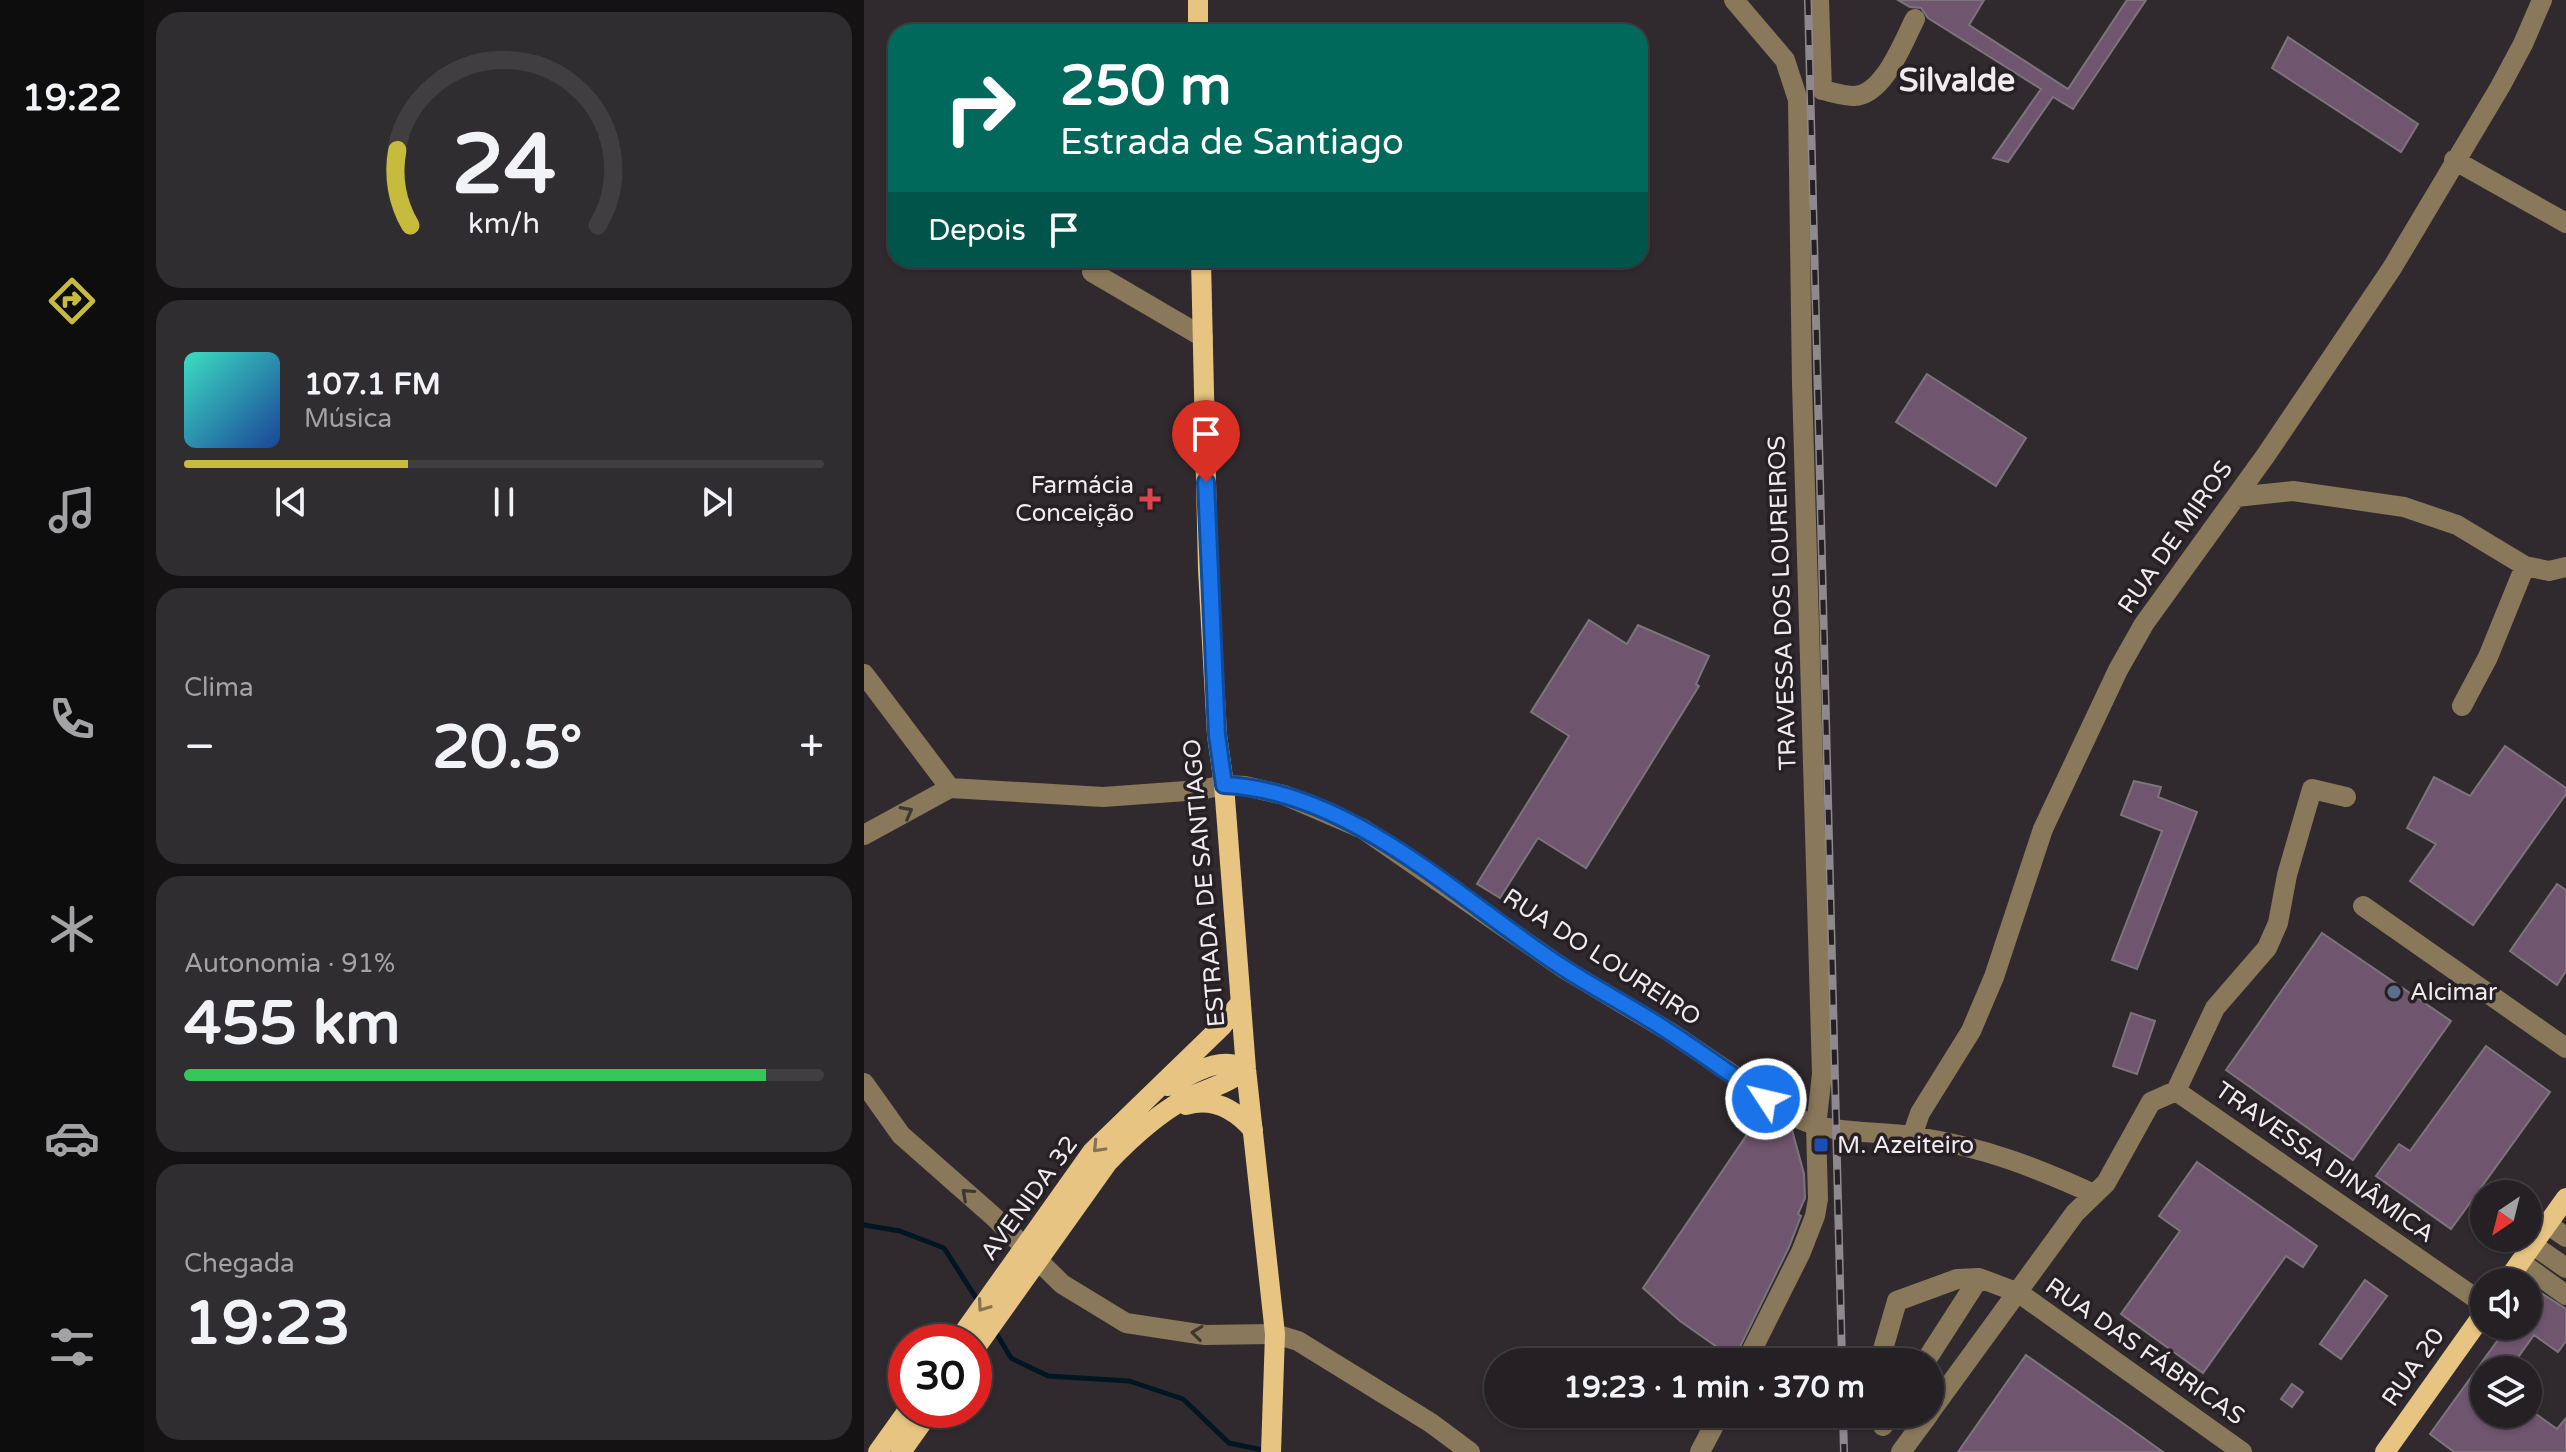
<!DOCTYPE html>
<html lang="pt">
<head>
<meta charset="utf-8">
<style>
  :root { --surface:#242023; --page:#302d30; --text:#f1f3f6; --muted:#a3a3a6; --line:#413e41; --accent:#c6bb3c }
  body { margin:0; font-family:"Varela Round",sans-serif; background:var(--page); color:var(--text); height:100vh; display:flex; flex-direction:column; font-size:30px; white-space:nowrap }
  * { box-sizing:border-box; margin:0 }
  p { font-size:26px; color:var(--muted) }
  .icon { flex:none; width:44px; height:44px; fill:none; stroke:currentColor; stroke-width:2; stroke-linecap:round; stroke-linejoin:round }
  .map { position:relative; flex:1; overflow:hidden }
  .panel { display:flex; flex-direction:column; gap:12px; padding:12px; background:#141213; width:720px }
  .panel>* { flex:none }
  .hud { position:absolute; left:24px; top:24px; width:760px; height:244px; border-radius:24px; box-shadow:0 2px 6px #0004,0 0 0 2px var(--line); background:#00695c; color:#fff; overflow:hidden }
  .needle { width:52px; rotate:215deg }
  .fabs { position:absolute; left:1606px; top:1180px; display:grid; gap:16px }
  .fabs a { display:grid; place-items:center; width:72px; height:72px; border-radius:50%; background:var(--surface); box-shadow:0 2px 6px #0004,0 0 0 2px var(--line); font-size:40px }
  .speed { position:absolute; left:24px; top:1324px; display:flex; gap:16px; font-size:40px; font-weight:700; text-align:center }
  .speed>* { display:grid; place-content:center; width:104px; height:104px; border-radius:50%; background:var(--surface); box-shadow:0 2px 6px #0004,0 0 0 2px var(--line); line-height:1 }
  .speed .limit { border:12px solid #d22; background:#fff; color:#111 }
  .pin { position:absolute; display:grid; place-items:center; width:68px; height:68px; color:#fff; margin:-82px -34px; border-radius:50% 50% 50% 0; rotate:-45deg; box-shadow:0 0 8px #0007 }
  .pin .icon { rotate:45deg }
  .me { position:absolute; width:88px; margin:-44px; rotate:305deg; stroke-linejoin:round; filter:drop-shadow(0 0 6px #0008) }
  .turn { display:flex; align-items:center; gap:28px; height:168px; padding:0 40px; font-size:36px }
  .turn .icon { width:104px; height:104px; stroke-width:2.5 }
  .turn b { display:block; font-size:56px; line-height:68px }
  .then { display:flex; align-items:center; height:76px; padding:0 40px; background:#0003; gap:16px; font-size:30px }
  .big { font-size:60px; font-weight:700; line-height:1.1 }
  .panel .card { flex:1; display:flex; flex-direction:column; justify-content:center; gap:12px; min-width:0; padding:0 28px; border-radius:24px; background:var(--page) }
  .panel .dial { align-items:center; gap:0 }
  .dial svg { height:208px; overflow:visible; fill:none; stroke:var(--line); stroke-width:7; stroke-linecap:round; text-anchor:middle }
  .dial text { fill:var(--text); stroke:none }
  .song { display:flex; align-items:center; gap:24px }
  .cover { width:96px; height:96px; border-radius:12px; background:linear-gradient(135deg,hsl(170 70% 55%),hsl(220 70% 35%)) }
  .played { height:8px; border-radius:4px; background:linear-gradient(90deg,var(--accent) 35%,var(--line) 35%) }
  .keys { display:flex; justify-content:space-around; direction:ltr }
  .heat { display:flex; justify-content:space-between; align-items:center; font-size:44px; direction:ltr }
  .charge { height:12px; border-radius:6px; background:linear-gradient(90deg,#34c759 91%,var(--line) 0) }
  .trip { position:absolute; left:620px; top:1348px; width:460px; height:80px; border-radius:40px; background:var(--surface); box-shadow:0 2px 6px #0004,0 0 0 2px var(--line); font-weight:700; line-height:80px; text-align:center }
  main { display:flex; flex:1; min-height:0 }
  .dock { display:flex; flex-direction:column; width:144px; justify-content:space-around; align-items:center; background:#0e0d0e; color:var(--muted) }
  .dock .icon { width:56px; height:56px }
  .dock .active { color:var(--accent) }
  .dock b { font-size:36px; color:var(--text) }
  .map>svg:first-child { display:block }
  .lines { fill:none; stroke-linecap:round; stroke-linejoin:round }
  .stream { stroke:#001621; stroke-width:5 }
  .building { fill:#6f556e; stroke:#7b757b; stroke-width:2 }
  .minor { stroke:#897859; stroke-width:20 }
  .major { stroke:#e7c481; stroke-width:20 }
  .rail-casing { stroke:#8e898e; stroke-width:8 }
  .rail { stroke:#262025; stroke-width:5; stroke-dasharray:15; stroke-linecap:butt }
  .oneway { stroke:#3f3632 }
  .oneway2 { stroke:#867253 }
  .route-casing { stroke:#114b97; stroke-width:20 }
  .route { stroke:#1a73e8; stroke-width:14 }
  .health-dot { fill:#e0444e; stroke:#262025; stroke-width:3 }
  .service-dot { fill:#5c6f8a; stroke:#262025; stroke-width:3 }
  .transit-dot { fill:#1a4fb4; stroke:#262025; stroke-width:3 }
  .labels { text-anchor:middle; stroke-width:7; stroke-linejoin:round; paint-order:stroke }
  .poi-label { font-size:24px; fill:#efebef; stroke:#262025; text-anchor:start }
  .street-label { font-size:24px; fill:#efebef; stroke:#262025 }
  .district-label { font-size:32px; font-weight:bold; fill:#efebef; stroke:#262025 }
</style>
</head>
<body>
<main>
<nav class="dock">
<b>19:22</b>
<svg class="icon active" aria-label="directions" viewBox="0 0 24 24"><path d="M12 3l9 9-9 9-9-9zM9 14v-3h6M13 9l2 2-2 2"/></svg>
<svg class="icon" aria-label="music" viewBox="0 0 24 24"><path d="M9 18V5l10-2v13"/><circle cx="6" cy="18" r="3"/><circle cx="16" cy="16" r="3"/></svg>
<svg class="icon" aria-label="phone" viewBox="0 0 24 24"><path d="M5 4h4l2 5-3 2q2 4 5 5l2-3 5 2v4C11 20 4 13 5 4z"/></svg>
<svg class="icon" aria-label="climate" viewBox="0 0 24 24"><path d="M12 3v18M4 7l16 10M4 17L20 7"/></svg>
<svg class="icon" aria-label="car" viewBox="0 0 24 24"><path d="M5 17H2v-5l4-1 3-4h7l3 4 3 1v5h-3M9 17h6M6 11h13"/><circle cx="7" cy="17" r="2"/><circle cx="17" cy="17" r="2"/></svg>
<svg class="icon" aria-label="filters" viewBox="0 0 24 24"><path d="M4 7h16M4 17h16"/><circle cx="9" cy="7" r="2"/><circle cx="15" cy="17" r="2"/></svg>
</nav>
<section class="panel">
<div class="card dial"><svg viewBox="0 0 100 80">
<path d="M14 69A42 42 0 1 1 86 69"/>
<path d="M14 69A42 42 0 0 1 9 40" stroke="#c6bb3c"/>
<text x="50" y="56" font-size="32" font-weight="700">24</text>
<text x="50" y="72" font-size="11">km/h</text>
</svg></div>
<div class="card">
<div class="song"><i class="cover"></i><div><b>107.1 FM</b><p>Música</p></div></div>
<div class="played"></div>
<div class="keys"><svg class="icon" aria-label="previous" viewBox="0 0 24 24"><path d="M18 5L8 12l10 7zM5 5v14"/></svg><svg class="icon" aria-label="pause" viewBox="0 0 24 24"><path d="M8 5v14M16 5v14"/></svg><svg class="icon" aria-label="next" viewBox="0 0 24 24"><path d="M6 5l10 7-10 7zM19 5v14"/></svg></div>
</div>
<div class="card"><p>Clima</p>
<div class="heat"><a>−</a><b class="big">20.5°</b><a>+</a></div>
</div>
<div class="card"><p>Autonomia · 91%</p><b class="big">455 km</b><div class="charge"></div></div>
<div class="card"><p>Chegada</p><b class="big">19:23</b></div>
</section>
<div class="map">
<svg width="1702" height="1452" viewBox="0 0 1702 1452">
  <rect width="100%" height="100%" fill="#302a2f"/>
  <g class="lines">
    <!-- stream -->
    <path class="stream" d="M 0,1225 L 36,1231 L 80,1248 L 114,1301
      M 131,1331 L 147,1358 L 184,1376 L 265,1381 L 319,1399 L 365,1443 L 403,1451"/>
  </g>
  <!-- building -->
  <path class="building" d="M 1034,0 L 1120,0 L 1105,25 L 1204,89 L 1263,0 L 1282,0 L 1209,109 L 1189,97 L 1144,162 L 1129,158 L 1177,89 L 1064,18 L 1057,8 L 1046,7 Z
    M 1424,37 L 1554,124 L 1537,152 L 1408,68 Z
    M 1063,374 L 1162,438 L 1132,486 L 1032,422 Z
    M 725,620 L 763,644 L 774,625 L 845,656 L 832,684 L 835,686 L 722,868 L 674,838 L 636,898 L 613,884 L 705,736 L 667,712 Z
    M 1641,746 L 1702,788 L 1702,794 L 1609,925 L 1546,881 L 1572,844 L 1543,828 L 1570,777 L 1606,796 Z
    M 1270,781 L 1297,787 L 1294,797 L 1333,812 L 1273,969 L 1248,960 L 1298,831 L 1257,815 Z
    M 1693,884 L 1702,890 L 1702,971 L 1693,985 L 1646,951 Z
    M 1458,933 L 1587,1021 L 1489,1160 L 1362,1070 Z
    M 1267,1013 L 1291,1021 L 1273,1074 L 1249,1066 Z
    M 1622,1046 L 1686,1092 L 1587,1229 L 1512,1176 L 1535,1144 L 1546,1151 Z
    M 899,1111 L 928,1130 L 940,1174 L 941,1198 L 934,1214 L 937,1216 L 925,1247 L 870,1359 L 816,1321 L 779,1288 Z
    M 1333,1162 L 1453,1246 L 1439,1267 L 1422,1256 L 1339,1373 L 1257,1314 L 1316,1231 L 1295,1216 Z
    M 1501,1280 L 1523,1296 L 1477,1359 L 1456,1344 Z
    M 1671,1289 L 1702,1309 L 1702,1341 L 1694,1352 L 1670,1335 L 1645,1370 L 1620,1370 L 1620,1414 L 1672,1414 L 1693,1429 L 1702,1418 L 1702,1452 L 1590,1452 L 1566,1434 L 1644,1326 L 1664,1326 L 1664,1298 Z
    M 1162,1355 L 1267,1429 L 1299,1452 L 1094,1452 Z
    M 1428,1384 L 1439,1392 L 1428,1407 L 1417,1399 Z"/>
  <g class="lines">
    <!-- minor -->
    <path class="minor" d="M 870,0 L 921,60 L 934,100 L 938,384 L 958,1074 L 952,1127 L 954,1199 L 951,1216 L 937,1252 L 882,1362
      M 955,0 L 958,90 C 968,92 980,96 990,96 C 1020,95 1039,42 1051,19
      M 1590,160 L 1702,223
      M 228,272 L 339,337
      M 1372,497 L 1429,491 L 1540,507 L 1593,525 L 1661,566 L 1685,571 L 1702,567
      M 0,674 L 86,788 L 239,797 L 336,790 L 360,785 L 381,786 L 420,795 L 499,829 L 702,970 L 806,1032 L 933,1118 C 972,1136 1013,1130 1054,1137 C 1122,1148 1168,1166 1230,1194
      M 1598,706 L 1624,657 L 1661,566
      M 0,835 L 86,788
      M 1499,906 L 1702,1048
      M 0,1083 L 37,1135 L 129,1216 L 198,1284 L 262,1323 L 341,1335 L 411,1334 L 434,1341 L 567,1423 L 606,1452
      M 1312,1091 L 1620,1304
      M 1312,1091 L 1351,1008 L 1403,948 L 1414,923 L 1423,875 L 1448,789 L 1482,797
      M 1048,1136 L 1056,1113 L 1107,1031 L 1130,977 L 1179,829 L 1254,670 L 1280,624 L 1402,455 L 1528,268 L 1636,87 L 1659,44 L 1678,0
      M 1683,1224 L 1702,1237
      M 1669,1245 L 1702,1268
      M 1656,1262 L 1702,1295
      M 1017,1356 L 1033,1301 L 1093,1279 L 1115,1278 L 1155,1293 L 1378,1452
      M 1061,1362 L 1115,1278
      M 1066,1412 L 1211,1213 L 1242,1183 L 1287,1102 L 1312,1091
      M 1019,1426 L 1027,1414
      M 836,1452 L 856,1414
      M 1037,1452 L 1065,1414"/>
    <!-- major -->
    <path class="major" d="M 334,0 L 334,32
      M 337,260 L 344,569 L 353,735 L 360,785 L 382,1069 L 411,1334 L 407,1452
      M 304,1086 C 329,1074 356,1054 382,1069
      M 322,1105 C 349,1097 371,1109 389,1130
      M 1642,1282 L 1702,1198
      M 93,1342 L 228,1152 L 358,1026 L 377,1002
      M 110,1350 L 244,1162 C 267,1138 292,1115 321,1099 C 342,1089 364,1084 382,1069
      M 14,1452 L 44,1410
      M 37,1452 L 67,1410
      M 1521,1452 L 1620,1313"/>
    <!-- rail casing -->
    <g class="rail-casing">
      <path id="rail" d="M 944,0 L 978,1362
        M 979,1414 L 980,1452"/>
    </g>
    <!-- rail -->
    <use href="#rail" class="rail"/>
  </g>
  <!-- one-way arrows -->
  <defs><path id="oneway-chevron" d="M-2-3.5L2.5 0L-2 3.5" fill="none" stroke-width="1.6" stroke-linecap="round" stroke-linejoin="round" transform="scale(2)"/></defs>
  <g class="oneway">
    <use href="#oneway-chevron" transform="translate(43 812) rotate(-28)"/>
    <use href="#oneway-chevron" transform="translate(103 1194) rotate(-138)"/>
    <use href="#oneway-chevron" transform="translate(333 1333) rotate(-173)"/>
  </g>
  <g class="oneway2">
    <use href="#oneway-chevron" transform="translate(234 1147) rotate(134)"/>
    <use href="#oneway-chevron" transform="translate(119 1306) rotate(125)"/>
  </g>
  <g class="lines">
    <!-- route casing -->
    <g class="route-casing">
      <path id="route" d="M 342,482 L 353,735 L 360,785 C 490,791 599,904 703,970 C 737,992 773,1010 807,1033 C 839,1054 871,1077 902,1099"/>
    </g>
    <!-- route -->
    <use href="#route" class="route"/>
  </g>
  <!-- markers -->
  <path class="health-dot" d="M282 487h8v8h8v8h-8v8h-8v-8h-8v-8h8z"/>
  <circle class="service-dot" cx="1530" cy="992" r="8"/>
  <rect class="transit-dot" x="949" y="1137" width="16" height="16" rx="4"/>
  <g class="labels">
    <!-- poi labels -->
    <g class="poi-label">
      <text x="270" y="493" text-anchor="end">Farmácia<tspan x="270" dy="28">Conceição</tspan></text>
      <text x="1546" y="1000">Alcimar</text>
      <text x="973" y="1153">M. Azeiteiro</text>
    </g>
    <!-- street labels -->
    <g class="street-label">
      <text transform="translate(1311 537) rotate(-55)" y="8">RUA DE MIROS</text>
      <text transform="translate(918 603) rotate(-92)" y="8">TRAVESSA DOS LOUREIROS</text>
      <text transform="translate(340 883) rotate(-95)" y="8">ESTRADA DE SANTIAGO</text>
      <text transform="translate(738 957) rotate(33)" y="8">RUA DO LOUREIRO</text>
      <text transform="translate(1461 1162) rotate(35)" y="8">TRAVESSA DINÂMICA</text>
      <text transform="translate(165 1198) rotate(-54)" y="8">AVENIDA 32</text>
      <text transform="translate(1281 1351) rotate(35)" y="8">RUA DAS FÁBRICAS</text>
      <text transform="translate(1549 1367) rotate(-55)" y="8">RUA 20</text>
    </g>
    <!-- district labels -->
    <g class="district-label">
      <text x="1093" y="91">Silvalde</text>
    </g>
  </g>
</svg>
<div class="fabs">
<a><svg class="needle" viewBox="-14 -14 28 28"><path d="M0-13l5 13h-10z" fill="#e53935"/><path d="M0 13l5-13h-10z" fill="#a3a3a6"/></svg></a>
<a><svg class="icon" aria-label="sound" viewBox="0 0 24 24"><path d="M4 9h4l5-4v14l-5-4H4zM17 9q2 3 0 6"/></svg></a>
<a><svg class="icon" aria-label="layers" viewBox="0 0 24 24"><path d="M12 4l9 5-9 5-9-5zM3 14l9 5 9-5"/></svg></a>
</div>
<div class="speed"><div class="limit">30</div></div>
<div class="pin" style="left:342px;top:482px;background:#d93025"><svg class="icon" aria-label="arrive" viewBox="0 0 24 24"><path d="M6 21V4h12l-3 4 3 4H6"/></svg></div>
<svg class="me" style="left:902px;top:1099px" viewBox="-20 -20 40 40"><circle r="17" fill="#1a73e8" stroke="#fff" stroke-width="3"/><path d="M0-11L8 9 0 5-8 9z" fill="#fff"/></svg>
<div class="trip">19:23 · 1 min · 370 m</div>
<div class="hud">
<div class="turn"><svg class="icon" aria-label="right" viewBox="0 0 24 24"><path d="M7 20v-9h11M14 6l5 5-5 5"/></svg><div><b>250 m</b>Estrada de Santiago</div></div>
<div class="then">Depois<svg class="icon" aria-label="arrive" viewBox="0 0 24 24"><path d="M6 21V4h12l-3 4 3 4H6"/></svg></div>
</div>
</div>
</main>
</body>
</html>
